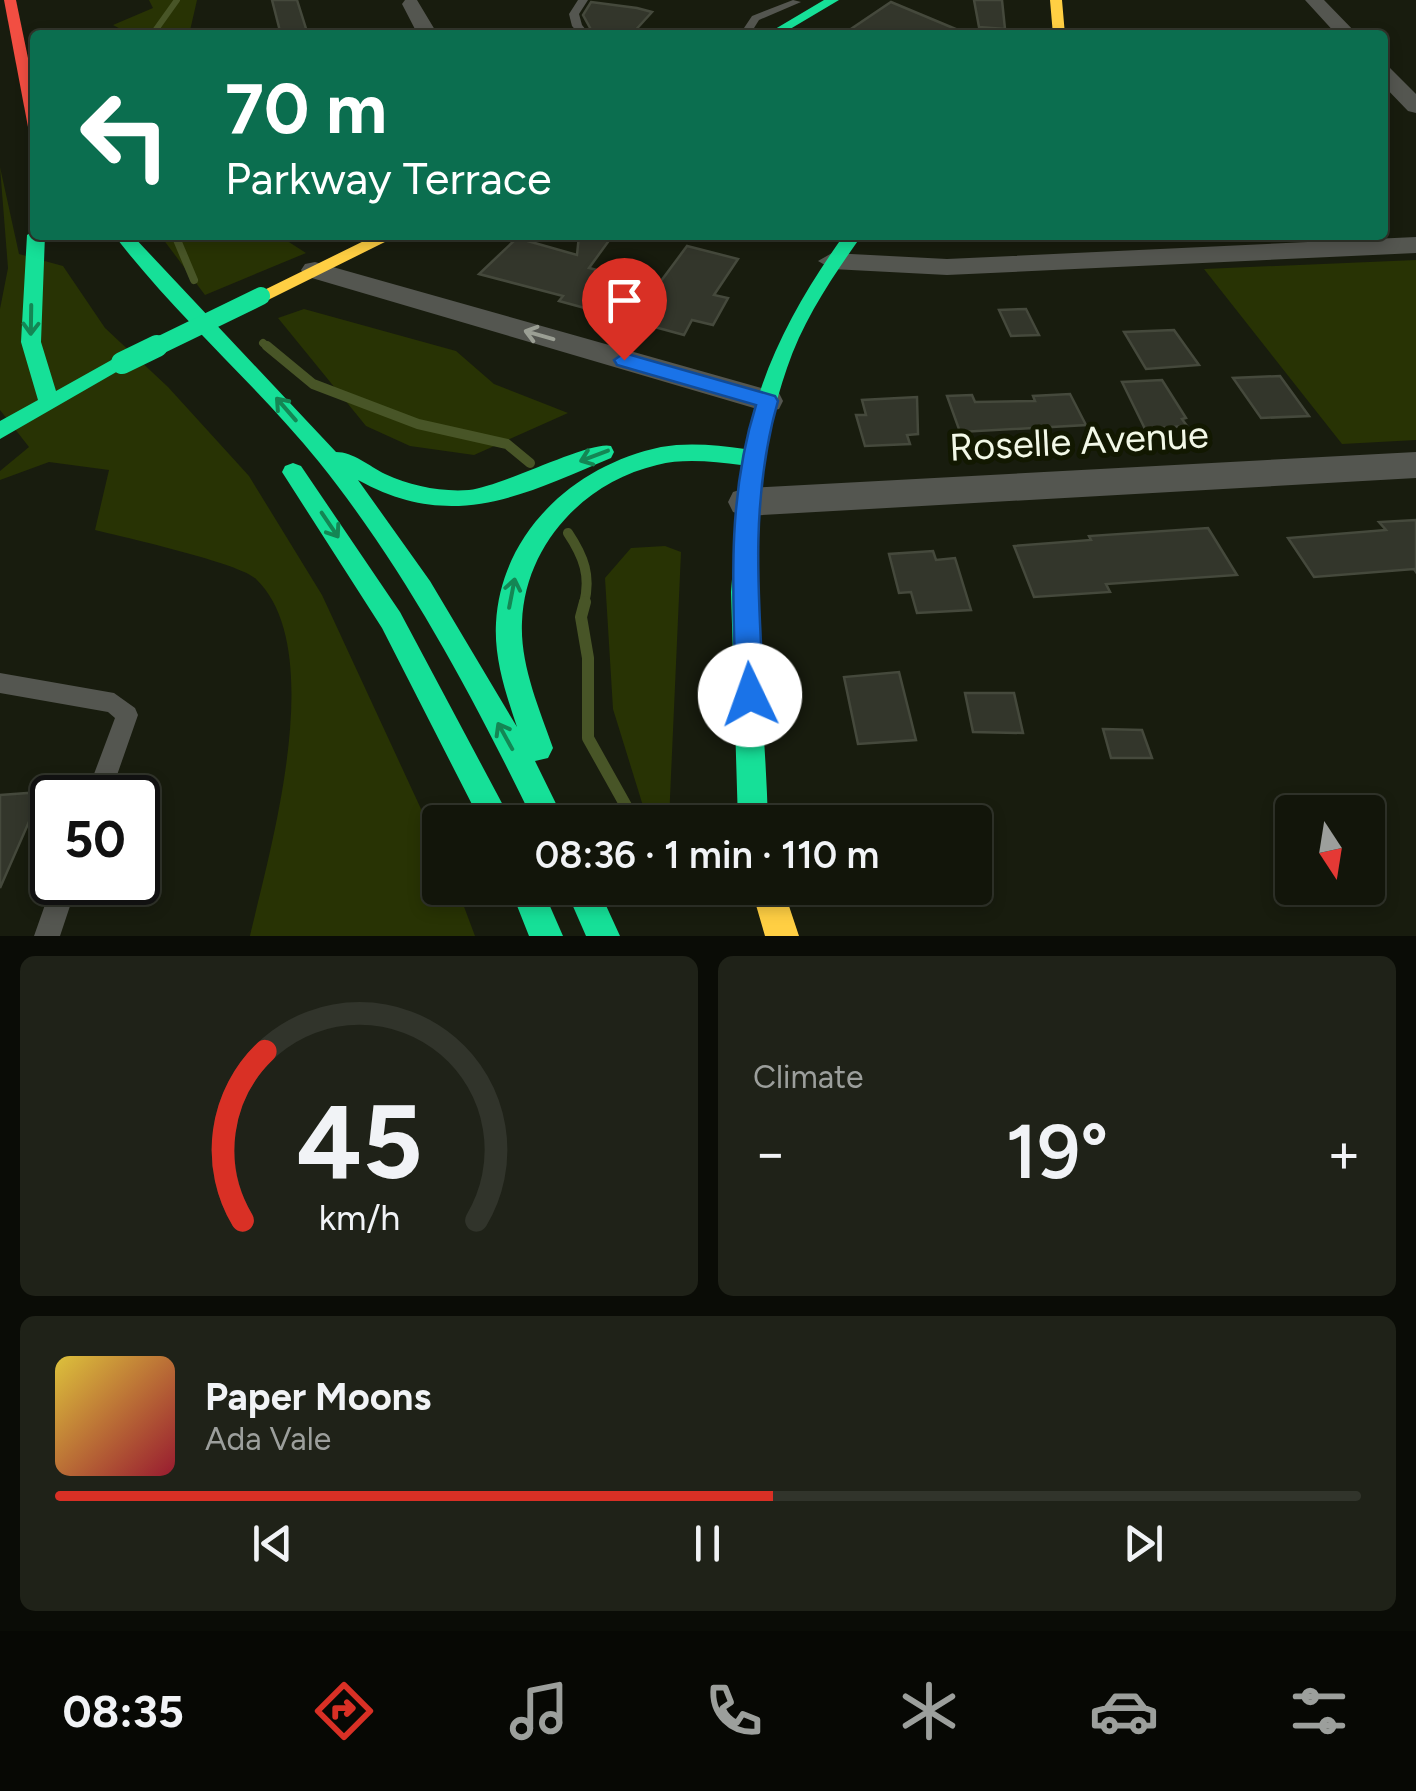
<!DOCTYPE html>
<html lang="en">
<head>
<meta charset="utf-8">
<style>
  :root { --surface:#12150a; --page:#1f2218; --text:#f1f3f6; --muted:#9c9f9c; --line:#31342b; --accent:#d93025 }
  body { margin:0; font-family:Figtree,sans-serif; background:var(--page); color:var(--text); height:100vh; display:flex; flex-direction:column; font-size:38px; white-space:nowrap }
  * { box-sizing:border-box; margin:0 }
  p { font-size:32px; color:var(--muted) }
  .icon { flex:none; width:55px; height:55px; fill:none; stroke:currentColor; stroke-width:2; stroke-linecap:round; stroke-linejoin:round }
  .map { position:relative; height:936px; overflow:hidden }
  .sheet { display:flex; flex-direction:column; gap:20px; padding:20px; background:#0a0c06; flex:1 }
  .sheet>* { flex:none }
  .top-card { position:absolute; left:30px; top:30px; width:1358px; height:210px; border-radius:10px; box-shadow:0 5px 15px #0003,0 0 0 2px var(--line); background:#0b6e4f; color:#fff; overflow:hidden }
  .needle { width:65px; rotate:168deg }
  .fabs { position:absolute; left:1275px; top:795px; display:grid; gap:20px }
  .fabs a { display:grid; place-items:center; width:110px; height:110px; border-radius:10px; background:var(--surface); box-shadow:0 5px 15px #0003,0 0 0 2px var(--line); font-size:50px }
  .speed { position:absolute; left:30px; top:775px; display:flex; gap:20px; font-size:50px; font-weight:700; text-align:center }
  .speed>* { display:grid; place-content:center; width:130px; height:130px; border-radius:50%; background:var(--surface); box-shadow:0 5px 15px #0003,0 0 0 2px var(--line); line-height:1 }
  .speed .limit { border:5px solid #111; border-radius:15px; background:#fff; color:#111 }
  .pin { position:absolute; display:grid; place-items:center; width:85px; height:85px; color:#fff; margin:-102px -42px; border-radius:50% 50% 50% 0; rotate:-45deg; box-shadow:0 0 10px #0007 }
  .pin .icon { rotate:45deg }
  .me { position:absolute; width:110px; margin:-55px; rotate:357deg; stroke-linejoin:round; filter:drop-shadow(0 0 8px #0008) }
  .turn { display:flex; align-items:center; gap:35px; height:210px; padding:0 30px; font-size:45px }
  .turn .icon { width:130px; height:130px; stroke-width:2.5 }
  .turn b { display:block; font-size:70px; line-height:85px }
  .big { font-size:75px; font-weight:600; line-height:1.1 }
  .sheet .tile { flex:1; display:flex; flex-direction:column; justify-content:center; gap:15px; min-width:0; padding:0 35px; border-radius:15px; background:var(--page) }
  .sheet .dial { align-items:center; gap:0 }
  .dial svg { height:260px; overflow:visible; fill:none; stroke:var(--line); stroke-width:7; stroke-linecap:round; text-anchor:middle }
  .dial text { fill:var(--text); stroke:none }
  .song { display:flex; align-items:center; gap:30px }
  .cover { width:120px; height:120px; border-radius:15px; background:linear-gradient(135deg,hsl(50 70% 55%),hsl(350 70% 35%)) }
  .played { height:10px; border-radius:5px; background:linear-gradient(90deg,var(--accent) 55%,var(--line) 55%) }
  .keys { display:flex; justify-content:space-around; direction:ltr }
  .heat { display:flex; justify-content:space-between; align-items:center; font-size:55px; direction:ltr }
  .sheet .tiles { flex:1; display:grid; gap:20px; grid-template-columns:1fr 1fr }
  .tile:last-child { grid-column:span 2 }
  .trip { position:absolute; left:422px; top:805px; width:570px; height:100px; border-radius:10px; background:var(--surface); box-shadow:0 5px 15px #0003,0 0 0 2px var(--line); font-weight:600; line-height:100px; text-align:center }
  .menu { display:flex; height:160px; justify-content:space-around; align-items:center; background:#070804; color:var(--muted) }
  .menu .icon { width:70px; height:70px }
  .menu .selected { color:var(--accent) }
  .menu b { font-size:45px; color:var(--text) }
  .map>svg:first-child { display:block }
  .green { fill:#283304 }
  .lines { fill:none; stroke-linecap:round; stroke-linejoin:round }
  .stream-far3 { stroke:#485527; stroke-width:6 }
  .stream-far2 { stroke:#485527; stroke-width:8 }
  .stream-far1 { stroke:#485527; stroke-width:10 }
  .stream { stroke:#485527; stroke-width:12 }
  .building { fill:#33362b; stroke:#45493c; stroke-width:2.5 }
  .lane { fill:#545650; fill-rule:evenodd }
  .street { fill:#545650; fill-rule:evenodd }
  .fast { fill:#16e098; fill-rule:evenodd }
  .slow { fill:#ffcf43; fill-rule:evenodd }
  .jam { fill:#f24e42; fill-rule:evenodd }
  .fast-bridge-far1 { stroke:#16e098; stroke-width:18 }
  .fast-bridge { stroke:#16e098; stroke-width:22 }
  .oneway { stroke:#148654 }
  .oneway2 { stroke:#9b9f94 }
  .route { fill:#1a73e8; stroke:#114b97; stroke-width:2.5 }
  .labels { text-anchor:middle; stroke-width:10; stroke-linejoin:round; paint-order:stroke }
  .street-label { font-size:38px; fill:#f2f8e7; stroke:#121801 }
</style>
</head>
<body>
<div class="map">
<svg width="1416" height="936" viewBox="0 0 1416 936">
  <rect width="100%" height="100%" fill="#181c0e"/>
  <!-- green -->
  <path class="green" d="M 149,0 L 197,0 L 189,35 L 132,35 L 113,25 L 153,8 Z
    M 0,167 L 19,254 L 63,266 L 105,328 L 168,387 L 249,476 L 322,595 L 440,850 L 440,888 L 457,888 L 475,936 L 250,936 C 270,849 329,649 256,579 C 240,563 123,537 95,530 L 109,470 L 49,462 L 0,480 L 0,471 L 29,447 L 0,410 L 0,309 L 8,268 Z
    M 160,235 L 278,235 L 306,253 L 205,295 Z
    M 1416,260 L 1416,440 L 1342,444 L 1204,269 Z
    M 304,309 L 456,351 L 494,384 L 568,413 L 474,455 L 410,446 L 366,426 L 278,318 Z
    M 665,546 L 681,552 L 669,820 L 648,822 L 613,709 L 605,578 L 631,548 Z"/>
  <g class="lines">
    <!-- stream-far3 -->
    <path class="stream-far3" d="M 152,35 L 177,0"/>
    <!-- stream-far2 -->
    <path class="stream-far2" d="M 175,235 L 194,280
      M 263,343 L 270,349"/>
    <!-- stream-far1 -->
    <path class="stream-far1" d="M 267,346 L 313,384 L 418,424 L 507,444 L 530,463
      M 568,533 C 584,557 591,576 584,604"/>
    <!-- stream -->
    <path class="stream" d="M 585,602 L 581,617 L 588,658 L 588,738 L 635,822
      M 643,888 L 644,893"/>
  </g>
  <!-- building -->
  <path class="building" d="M 272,0 L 297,0 L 308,35 L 281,35 Z
    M 974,0 L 1002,0 L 1005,29 L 979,27 Z
    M 591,2 L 637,8 L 652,12 L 631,35 L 594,35 L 583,15 Z
    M 891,2 L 970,35 L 842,35 Z
    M 579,235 L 613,235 L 589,268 L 658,285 L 687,246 L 738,259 L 714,295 L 728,298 L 713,325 L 692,320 L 684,335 L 559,301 L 563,296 L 479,274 L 517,238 L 577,255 Z
    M 1026,309 L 1039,335 L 1011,336 L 999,310 Z
    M 1174,330 L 1199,365 L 1146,369 L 1124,332 Z
    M 1280,376 L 1309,416 L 1261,418 L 1233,378 Z
    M 1162,380 L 1186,418 L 1182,419 L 1187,426 L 1145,429 L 1122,382 Z
    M 1070,394 L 1086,425 L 960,432 L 947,396 L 972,395 L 975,402 L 1035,401 L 1033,396 Z
    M 917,397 L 918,434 L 907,435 L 910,444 L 865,446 L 856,415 L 866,415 L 862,400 Z
    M 1416,520 L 1416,572 L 1414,569 L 1314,577 L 1288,538 L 1386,530 L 1379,522 Z
    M 1208,528 L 1237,575 L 1106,584 L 1110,592 L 1034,597 L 1014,546 L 1091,540 L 1089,536 Z
    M 933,551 L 936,560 L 955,558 L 971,610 L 917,613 L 911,592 L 899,593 L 889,554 Z
    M 899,672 L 916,740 L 858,744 L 844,677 Z
    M 965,693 L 1014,693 L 1023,733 L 973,732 Z
    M 1103,729 L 1142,730 L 1152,758 L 1111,758 Z
    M 42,792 L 0,888 L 0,795 Z"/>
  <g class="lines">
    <!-- lane -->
    <path class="lane" d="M 578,0 L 588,0 L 579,14 L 582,25 L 590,35 L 580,35 L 572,26 L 569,14 Z
      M 793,0 L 801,2 L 759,20 L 754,28 L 760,35 L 750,35 L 744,28 L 752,16 Z
      M 0,673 L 114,693 L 135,708 L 138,715 L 109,798 L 85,798 L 115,718 L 108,712 L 0,693 Z
      M 53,882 L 78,882 L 60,936 L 34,936 Z"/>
    <!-- street -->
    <path class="street" d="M 405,0 L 417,0 L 438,35 L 418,35 L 402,4 Z
      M 1305,0 L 1324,0 L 1358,35 L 1337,35 Z
      M 1382,65 L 1389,67 L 1416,94 L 1416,113 L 1408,111 L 1382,84 Z
      M 1416,237 L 1416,253 L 947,275 L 832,269 L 818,261 L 832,253 L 947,259 Z
      M 315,262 L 779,393 L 783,401 L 779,409 L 767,412 L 305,276 L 301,270 L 305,264 Z
      M 1416,452 L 1416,478 L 746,516 L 733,512 L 728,502 L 733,492 L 746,488 Z"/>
    <!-- fast -->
    <path class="fast" d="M 824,0 L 839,0 L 780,35 L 765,35 Z
      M 35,230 L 35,235 L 45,235 L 41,342 L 56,391 L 115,358 L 129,358 L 132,363 L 0,439 L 0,421 L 38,400 L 21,342 L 27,235 Z
      M 114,235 L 132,235 L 336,452 C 353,452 369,466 385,474 C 411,486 440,492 469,490 C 503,486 591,440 611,446 L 614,452 L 611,458 C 521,496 452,532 358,480 L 430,581 L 517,727 C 506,694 494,659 496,623 C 501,532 575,465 661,447 C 688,442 717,445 745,449 C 760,368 797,301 844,235 L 862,235 C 833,276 803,320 787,368 C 736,515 764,671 768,822 L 738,822 L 731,592 L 741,465 C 714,462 685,458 657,465 C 584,482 525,545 522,622 C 520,665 539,708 553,748 L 548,758 L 535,761 L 565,822 L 534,822 C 473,697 407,572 319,462 C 255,383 176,316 114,235 Z
      M 293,463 L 301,466 L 400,612 L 512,822 L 481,822 L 382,628 L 282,472 L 285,466 Z
      M 510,888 L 542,888 L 563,936 L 529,936 Z
      M 565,888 L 598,888 L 620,936 L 586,936 Z"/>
    <!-- slow -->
    <path class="slow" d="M 1050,0 L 1062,0 L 1065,35 L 1053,35 Z
      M 376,235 L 399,235 L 268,300 L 254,300 L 252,296 Z
      M 751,888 L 783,888 L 799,936 L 765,936 Z"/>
    <!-- jam -->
    <path class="jam" d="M 4,0 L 16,0 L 35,92 L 35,131 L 28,127 Z"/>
    <!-- fast-bridge-far1 -->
    <path class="fast-bridge-far1" d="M 152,349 L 261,296"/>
    <!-- fast-bridge -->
    <path class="fast-bridge" d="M 122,363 L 157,346"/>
  </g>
  <!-- one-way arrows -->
  <defs><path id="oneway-shaft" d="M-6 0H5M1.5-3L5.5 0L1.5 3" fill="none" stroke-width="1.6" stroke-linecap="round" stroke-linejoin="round" transform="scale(2.5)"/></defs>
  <g class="oneway">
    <use href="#oneway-shaft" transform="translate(31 320) rotate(91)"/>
    <use href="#oneway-shaft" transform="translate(286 409) rotate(-131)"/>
    <use href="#oneway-shaft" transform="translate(594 456) rotate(159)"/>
    <use href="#oneway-shaft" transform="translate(330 525) rotate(56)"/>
    <use href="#oneway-shaft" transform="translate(512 593) rotate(-79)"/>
    <use href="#oneway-shaft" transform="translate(505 736) rotate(-119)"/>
  </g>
  <use class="oneway2" href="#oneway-shaft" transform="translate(539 335) rotate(-164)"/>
  <!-- route -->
  <path class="route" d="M 624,353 L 775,396 L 778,401 C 750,498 758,595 764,695 L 760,704 L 750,708 L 740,704 L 736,695 C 733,597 726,500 756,405 L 617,365 L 614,360 Z"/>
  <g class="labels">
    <!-- street labels -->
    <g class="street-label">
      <text transform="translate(1079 441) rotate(-3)" y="13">Roselle Avenue</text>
    </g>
  </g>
</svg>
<div class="fabs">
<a><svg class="needle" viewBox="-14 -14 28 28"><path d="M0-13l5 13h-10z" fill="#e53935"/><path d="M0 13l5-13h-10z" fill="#9c9f9c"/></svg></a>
</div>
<div class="speed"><div class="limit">50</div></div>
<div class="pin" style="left:624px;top:360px;background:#d93025"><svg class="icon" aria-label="arrive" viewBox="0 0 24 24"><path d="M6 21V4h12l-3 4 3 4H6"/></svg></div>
<svg class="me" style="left:750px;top:695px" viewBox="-20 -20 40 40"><circle r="19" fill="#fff"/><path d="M0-13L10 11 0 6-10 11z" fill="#1a73e8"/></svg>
<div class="trip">08:36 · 1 min · 110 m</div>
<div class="top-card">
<div class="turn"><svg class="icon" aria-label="left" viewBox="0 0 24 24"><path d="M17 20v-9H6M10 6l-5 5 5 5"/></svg><div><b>70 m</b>Parkway Terrace</div></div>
</div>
</div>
<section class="sheet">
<div class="tiles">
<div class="tile dial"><svg viewBox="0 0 100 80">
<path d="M14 69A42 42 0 1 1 86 69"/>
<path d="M14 69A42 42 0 0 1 21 17" stroke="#d93025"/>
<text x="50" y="56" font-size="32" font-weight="700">45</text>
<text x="50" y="72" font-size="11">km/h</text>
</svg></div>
<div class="tile"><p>Climate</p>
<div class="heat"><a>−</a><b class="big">19°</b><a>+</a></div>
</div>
<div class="tile">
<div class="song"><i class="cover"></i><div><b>Paper Moons</b><p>Ada Vale</p></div></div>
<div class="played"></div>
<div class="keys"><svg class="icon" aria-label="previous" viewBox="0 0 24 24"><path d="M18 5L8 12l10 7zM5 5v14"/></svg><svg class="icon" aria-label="pause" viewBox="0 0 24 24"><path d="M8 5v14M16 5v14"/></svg><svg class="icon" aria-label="next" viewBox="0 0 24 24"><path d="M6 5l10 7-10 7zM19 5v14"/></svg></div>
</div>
</div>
</section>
<nav class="menu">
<b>08:35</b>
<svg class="icon selected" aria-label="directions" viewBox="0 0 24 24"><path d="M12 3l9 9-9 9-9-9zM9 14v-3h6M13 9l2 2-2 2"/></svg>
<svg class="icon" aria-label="music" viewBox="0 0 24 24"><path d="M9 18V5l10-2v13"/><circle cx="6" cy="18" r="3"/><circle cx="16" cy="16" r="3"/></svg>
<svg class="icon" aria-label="phone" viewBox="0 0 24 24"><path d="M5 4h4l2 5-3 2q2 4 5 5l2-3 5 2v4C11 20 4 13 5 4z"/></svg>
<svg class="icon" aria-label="climate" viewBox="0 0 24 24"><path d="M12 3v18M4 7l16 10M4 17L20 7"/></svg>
<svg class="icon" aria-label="car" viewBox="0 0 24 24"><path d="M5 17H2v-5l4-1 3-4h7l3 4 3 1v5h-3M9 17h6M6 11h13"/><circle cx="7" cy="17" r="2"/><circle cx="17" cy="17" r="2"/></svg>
<svg class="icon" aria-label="filters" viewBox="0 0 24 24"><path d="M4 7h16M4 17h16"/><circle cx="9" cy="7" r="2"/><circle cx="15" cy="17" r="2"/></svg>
</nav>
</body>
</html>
